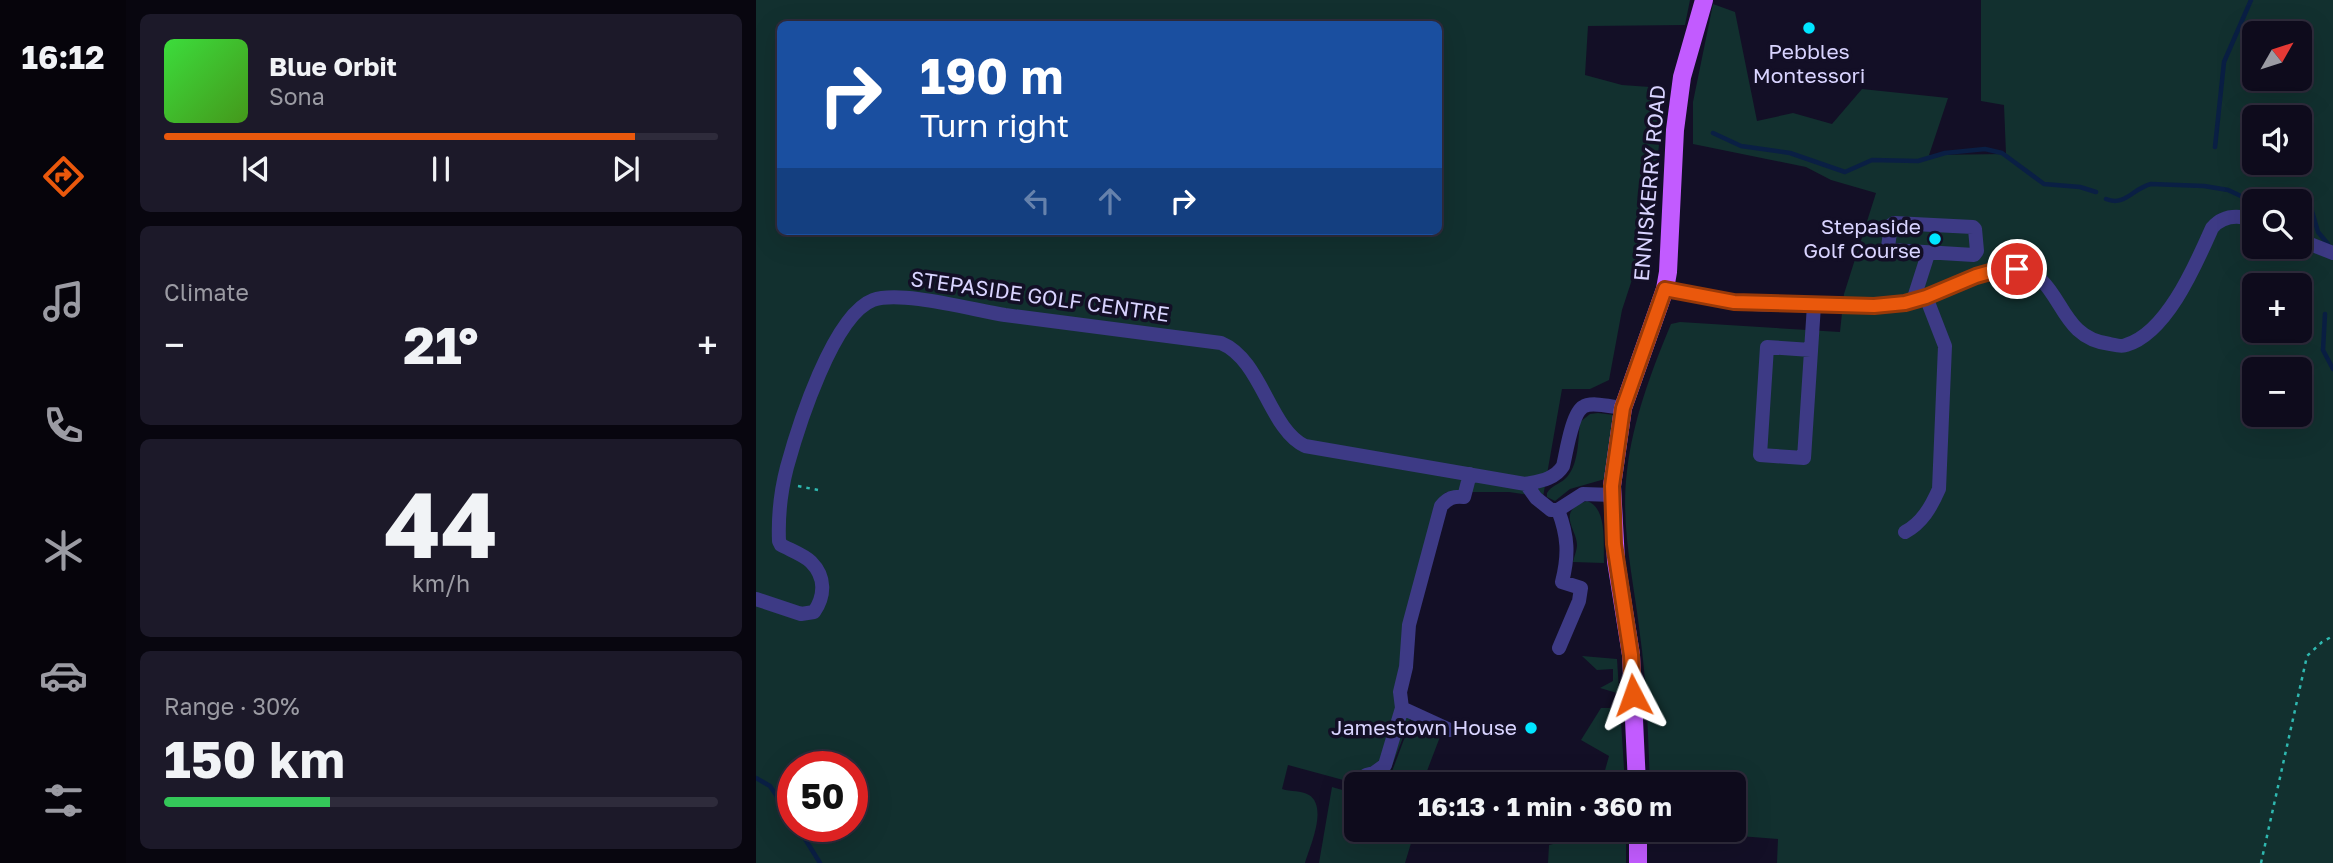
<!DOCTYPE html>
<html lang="en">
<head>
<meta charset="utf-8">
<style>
  :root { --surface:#0e0b1c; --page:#1c1929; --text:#f1f3f6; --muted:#9b9ba3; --line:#2e2b3b; --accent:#ea580c }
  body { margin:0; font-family:"Golos Text",sans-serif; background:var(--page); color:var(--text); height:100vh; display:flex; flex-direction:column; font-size:26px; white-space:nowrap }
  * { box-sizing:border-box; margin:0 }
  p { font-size:23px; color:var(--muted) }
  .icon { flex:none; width:38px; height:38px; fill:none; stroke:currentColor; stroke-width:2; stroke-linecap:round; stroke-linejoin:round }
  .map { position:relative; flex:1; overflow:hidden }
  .panel { display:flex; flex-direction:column; gap:14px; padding:14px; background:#08060f; width:630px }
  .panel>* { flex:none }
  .banner { position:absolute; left:21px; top:21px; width:665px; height:214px; border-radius:10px; box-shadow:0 7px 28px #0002,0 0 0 2px var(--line); background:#1a4fa0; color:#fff; overflow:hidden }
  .needle { width:46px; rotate:51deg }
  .controls { position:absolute; left:1486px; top:21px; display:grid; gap:14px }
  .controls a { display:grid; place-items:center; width:70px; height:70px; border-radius:10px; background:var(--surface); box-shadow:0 7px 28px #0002,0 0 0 2px var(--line); font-size:35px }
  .speed { position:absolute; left:21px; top:751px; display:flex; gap:14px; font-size:35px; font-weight:700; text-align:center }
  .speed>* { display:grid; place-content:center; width:91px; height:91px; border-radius:50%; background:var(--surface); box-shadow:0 7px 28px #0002,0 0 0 2px var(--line); line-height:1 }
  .speed .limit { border:10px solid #d22; background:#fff; color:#111 }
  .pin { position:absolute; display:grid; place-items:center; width:60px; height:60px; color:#fff; margin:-30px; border:4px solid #fff; border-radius:50%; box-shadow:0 2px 7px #0007 }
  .me { position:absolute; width:77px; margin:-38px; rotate:356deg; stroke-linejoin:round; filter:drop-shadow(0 0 5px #0008) }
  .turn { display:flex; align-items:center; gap:24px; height:147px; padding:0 28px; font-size:32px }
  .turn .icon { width:91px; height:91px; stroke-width:2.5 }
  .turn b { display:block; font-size:49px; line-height:60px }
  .lanes { display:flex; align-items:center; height:66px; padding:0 28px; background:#0003; justify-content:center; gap:35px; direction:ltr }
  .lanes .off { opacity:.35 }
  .big { font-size:52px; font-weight:700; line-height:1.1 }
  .panel .card { flex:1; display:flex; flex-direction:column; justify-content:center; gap:10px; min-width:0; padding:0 24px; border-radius:10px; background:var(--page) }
  .panel .dial { align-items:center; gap:0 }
  .dial b { font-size:91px; line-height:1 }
  .song { display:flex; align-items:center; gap:21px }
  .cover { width:84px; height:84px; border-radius:10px; background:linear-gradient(135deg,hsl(120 70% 55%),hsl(100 70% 35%)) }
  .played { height:7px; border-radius:4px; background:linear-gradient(90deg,var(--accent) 85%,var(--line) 85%) }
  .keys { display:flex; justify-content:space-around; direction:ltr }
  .heat { display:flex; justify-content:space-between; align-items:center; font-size:38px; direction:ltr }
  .charge { height:10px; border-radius:5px; background:linear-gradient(90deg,#34c759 30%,var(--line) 0) }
  .trip { position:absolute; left:588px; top:772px; width:402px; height:70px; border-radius:10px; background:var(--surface); box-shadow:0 7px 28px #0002,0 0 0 2px var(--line); font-weight:700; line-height:70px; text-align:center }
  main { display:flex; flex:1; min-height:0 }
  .tab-bar { display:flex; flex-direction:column; width:126px; justify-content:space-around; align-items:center; background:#06040b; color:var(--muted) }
  .tab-bar .icon { width:49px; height:49px }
  .tab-bar .current { color:var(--accent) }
  .tab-bar b { font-size:32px; color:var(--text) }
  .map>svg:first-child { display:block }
  .green { fill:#12302f; fill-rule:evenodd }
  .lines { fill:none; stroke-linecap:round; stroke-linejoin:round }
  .stream { stroke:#0a1f44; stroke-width:4.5 }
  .path { stroke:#2fb8b0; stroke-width:2.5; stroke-dasharray:3.5 5; stroke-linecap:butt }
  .minor { stroke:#3d3a85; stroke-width:14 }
  .major { stroke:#c25bff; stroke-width:18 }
  .route-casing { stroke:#983908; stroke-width:18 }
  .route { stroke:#ea580c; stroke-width:12 }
  .poi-dot { fill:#00e5ff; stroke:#130f26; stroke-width:2.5 }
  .labels { text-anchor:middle; stroke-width:7; stroke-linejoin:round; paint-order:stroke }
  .poi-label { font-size:21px; fill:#d9d4ff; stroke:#130f26; text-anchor:end }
  .street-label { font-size:21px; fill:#d9d4ff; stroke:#130f26 }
</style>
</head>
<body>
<main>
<nav class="tab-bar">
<b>16:12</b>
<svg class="icon current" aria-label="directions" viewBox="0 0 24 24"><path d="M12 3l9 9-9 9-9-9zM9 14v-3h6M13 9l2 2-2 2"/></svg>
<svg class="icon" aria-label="music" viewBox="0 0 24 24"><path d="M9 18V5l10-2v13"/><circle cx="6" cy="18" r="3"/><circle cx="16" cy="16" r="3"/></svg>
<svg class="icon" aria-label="phone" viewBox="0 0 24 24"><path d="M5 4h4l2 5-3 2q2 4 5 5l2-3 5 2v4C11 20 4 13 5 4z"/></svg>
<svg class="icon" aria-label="climate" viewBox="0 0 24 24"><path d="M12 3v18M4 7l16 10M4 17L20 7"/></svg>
<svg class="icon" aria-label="car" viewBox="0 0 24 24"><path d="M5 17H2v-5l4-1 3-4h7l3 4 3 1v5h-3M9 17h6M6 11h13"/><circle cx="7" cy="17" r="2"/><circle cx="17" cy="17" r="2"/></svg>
<svg class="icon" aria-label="filters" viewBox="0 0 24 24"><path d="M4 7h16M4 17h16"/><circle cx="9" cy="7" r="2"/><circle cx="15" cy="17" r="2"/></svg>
</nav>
<section class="panel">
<div class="card">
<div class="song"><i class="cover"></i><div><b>Blue Orbit</b><p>Sona</p></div></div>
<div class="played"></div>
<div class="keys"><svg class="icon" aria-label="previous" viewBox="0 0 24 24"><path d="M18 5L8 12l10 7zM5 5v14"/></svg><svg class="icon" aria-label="pause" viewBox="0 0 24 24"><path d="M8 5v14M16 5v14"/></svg><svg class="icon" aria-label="next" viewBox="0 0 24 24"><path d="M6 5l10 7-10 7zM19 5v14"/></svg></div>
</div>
<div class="card"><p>Climate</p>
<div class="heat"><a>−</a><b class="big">21°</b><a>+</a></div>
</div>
<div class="card dial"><b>44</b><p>km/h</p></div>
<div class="card"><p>Range · 30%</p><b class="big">150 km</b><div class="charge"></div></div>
</section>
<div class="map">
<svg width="1577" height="863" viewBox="0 0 1577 863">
  <rect width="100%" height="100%" fill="#130f26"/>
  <!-- green -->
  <path class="green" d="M 0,0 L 934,0 L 929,25 L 832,26 L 829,75 L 866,85 L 908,88 L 901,167 L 891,234 L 866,310 L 853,380 L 834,389 L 806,389 L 787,497 L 753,492 L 690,492 L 680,504 L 639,700 L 655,717 L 629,784 L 602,784 L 532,765 L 526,789 C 535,792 545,790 553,795 C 572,807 554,846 549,863 L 0,863 ZM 24,24 L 682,24 L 682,231 L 24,231 ZM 37,766 L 96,766 L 96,826 L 37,826 Z
    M 1225,0 L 1577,0 L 1577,863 L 1021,863 L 1022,839 L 906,830 L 978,830 L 978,784 L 894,784 C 892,735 891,684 884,635 C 878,581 864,527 871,471 C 877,420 895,372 915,324 L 924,322 L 1084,332 L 1088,294 L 1120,193 L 1075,180 L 1050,167 L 937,144 L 937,102 L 957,4 L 979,12 L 1001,121 L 1037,113 L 1076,124 L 1106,89 L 1192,98 L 1173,155 L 1250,154 L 1248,105 L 1225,101 ZM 1498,33 L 1544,33 L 1544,79 L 1498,79 ZM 1498,117 L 1544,117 L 1544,163 L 1498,163 ZM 1498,201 L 1544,201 L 1544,247 L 1498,247 ZM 1498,285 L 1544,285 L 1544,331 L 1498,331 ZM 1498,369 L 1544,369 L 1544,415 L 1498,415 Z
    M 842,413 L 858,415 L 849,479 L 814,489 L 799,501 L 791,497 L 791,493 C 796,485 802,485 809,479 C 823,466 822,440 824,422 L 834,414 Z
    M 831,501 C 852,508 847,545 848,563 L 817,562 C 818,557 821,550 821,545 C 821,529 799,511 831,501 Z
    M 826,656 L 861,659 L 869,784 L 826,784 L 848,774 L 853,756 L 825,740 L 845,708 L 862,708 L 861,693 L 844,688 L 857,681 L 857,669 L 841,670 Z
    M 656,718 L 687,729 L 666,784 L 636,784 L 632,782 Z
    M 576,787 L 600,794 L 600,830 L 659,830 L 649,863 L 563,863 Z
    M 842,833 L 870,842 L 870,863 L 792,863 L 793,845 Z"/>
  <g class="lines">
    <!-- stream -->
    <path class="stream" d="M 957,133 L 985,146 L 1034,153 L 1089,172 L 1116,160 L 1162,161 L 1189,153 L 1229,149 L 1246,153 L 1288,184 L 1324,187 L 1340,192
      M 1459,147 L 1468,62 L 1495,0
      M 1350,199 C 1369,207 1377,188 1395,184 L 1448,186 L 1472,190 L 1487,197 L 1544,201 L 1556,211 L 1562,232 L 1572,244
      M 1569,314 L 1567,350 L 1577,369
      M 0,778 L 14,786 L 37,820
      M 41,826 L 64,863"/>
    <!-- path -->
    <path class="path" d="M 42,486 L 62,490
      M 1505,863 L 1551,656 L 1566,642 L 1577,636"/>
    <!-- minor -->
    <path class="minor" d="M 1138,223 L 1217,227 L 1219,229 L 1221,251 L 1218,255 L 1135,250 L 1132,247 L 1135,225 Z
      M 1544,240 L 1577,253
      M 909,289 C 931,293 954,299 977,302 C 1008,307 1041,304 1073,305 C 1098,305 1122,307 1147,303 C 1186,297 1219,266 1259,269 C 1308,273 1298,338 1354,344 C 1359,345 1366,347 1370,345 C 1411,333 1440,264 1456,228 C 1467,215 1483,215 1498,220
      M 1157,301 L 1172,254
      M 1055,350 L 1011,347 L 1004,455 L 1048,458 L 1058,305
      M 770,484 L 780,498 L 795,510 L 802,510 L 827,494 L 857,495
      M 802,510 C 812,536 813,555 806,582 L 825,588 L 823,601 L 803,648
      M 1149,532 C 1166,523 1175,507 1183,489 L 1189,346 L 1170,297
      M 0,599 L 45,614 L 58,612 C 69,596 70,577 55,562 C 48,555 34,550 25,545 L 23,541 C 22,516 25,490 31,467 C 42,427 77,315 117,300 C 145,290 217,310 249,315 C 321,325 393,334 465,343 C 506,360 513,429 549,446 L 770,484 C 784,481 799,479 807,466 C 810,454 816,413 827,407 C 835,401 856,407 867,408
      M 694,730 L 646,708 L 644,692 L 650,667 L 653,625 L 685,506 C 692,498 697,496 708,497 L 714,474
      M 610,775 L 618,773 L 629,765 L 646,708"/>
    <!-- major -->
    <path class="major" d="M 881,784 L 875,655 L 860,561 L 856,486 L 867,408 L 909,289 L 912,272 L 919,130 L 926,77 L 948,0
      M 882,830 L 882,863"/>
  </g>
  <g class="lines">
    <!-- route casing -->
    <g class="route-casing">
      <path id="route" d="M 877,695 L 875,655 L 858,544 L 856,486 L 867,408 L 909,289 L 978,302 L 1118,306 L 1149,303 L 1170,297 L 1220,276 L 1241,270 L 1261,269"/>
    </g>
    <!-- route -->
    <use href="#route" class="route"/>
  </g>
  <!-- markers -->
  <g class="poi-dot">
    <circle cx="1053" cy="28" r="7"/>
    <circle cx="1179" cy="239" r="7"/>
    <circle cx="775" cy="728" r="7"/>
  </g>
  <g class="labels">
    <!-- poi labels -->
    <g class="poi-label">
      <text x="1053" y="59" text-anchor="middle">Pebbles<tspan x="1053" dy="24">Montessori</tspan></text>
      <text x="1165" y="234">Stepaside<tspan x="1165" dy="24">Golf Course</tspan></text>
      <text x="761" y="735">Jamestown House</text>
    </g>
    <!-- street labels -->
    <g class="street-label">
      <text transform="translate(894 183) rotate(-85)" y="7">ENNISKERRY ROAD</text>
      <text transform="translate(284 297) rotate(8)" y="7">STEPASIDE GOLF CENTRE</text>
    </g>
  </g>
</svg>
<div class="controls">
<a><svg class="needle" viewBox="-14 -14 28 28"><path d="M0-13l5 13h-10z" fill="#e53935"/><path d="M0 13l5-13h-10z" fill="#9b9ba3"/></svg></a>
<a><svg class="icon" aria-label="sound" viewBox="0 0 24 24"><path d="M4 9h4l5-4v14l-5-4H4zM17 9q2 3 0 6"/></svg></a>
<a><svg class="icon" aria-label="search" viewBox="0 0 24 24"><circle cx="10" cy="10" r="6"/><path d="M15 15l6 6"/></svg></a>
<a>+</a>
<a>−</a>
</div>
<div class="speed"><div class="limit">50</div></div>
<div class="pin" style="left:1261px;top:269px;background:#d93025"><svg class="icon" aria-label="arrive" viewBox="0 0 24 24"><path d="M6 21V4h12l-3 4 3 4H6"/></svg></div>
<svg class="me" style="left:877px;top:695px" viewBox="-20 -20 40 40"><path d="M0-17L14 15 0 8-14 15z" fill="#ea580c" stroke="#fff" stroke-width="4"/></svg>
<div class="trip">16:13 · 1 min · 360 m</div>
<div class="banner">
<div class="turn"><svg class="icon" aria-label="right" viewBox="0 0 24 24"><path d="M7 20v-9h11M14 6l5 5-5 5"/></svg><div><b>190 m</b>Turn right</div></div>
<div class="lanes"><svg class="icon off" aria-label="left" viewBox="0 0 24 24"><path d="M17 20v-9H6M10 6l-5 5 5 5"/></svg><svg class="icon off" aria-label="ahead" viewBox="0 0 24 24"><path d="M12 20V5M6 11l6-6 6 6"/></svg><svg class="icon" aria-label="right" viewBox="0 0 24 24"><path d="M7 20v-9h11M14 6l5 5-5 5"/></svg></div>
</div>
</div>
</main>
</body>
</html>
